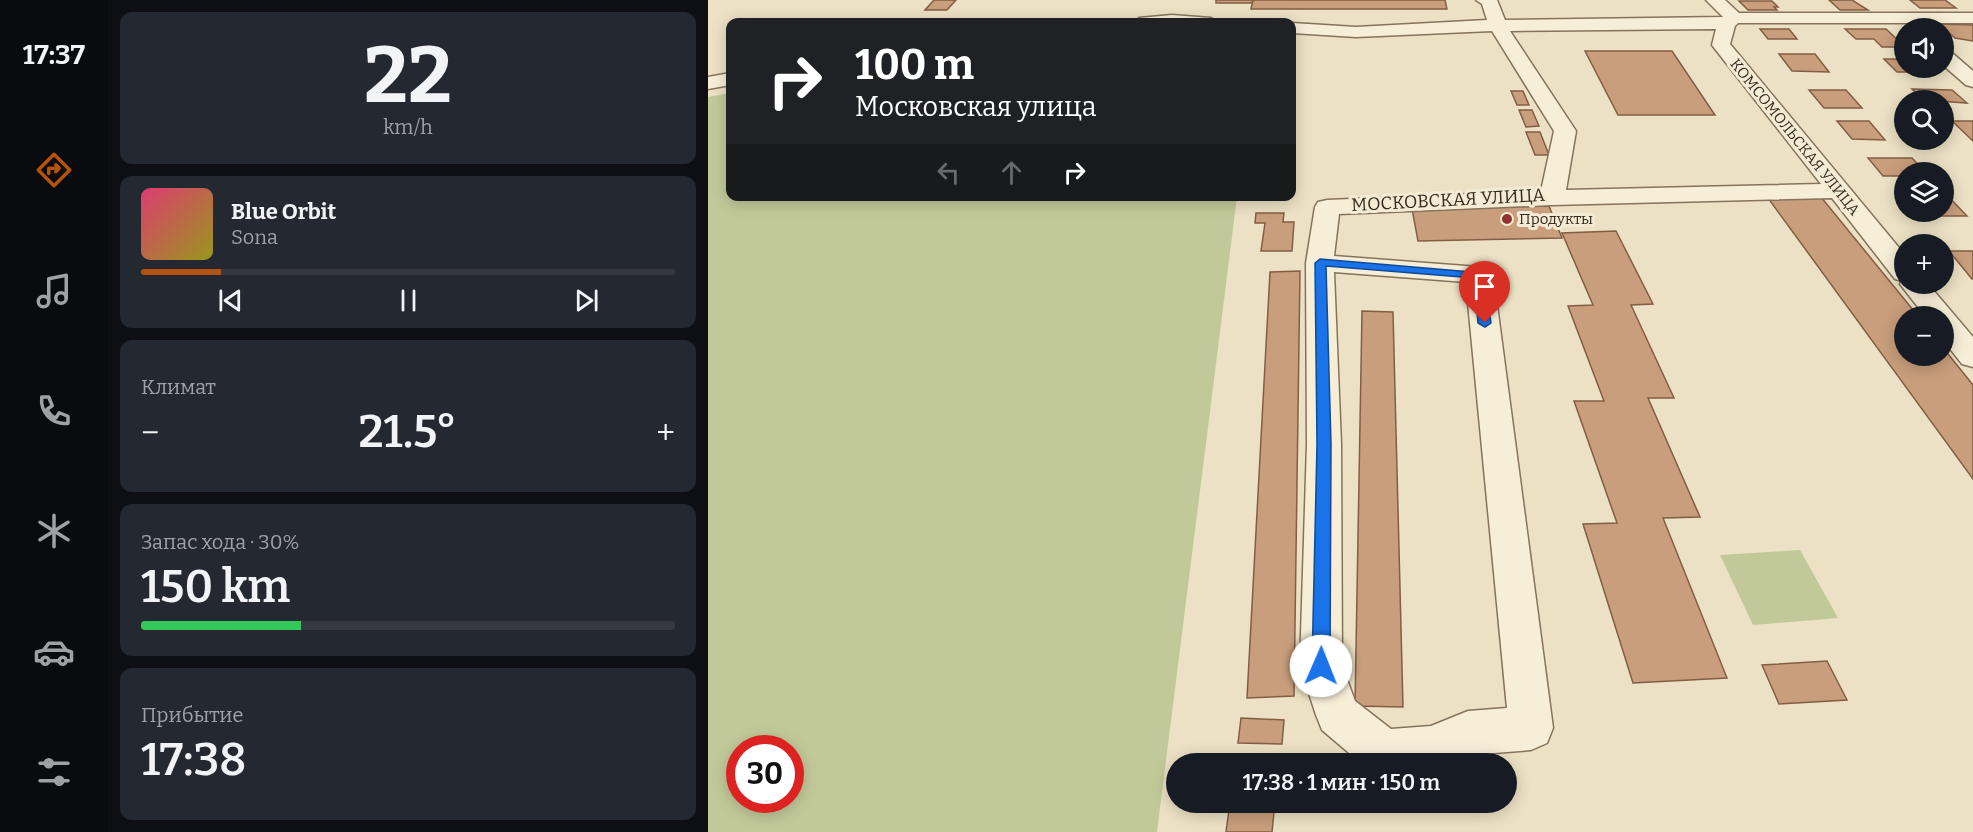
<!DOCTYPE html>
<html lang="ru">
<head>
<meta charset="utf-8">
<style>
  :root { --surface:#171b24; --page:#242831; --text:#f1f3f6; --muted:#9ea1a6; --line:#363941; --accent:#b45309 }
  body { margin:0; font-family:Bitter,serif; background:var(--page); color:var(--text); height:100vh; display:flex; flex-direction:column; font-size:22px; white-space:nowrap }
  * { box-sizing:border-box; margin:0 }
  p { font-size:20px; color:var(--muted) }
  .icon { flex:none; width:33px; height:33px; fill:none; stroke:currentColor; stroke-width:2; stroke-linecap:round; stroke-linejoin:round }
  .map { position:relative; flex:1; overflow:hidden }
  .sheet { display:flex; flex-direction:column; gap:12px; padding:12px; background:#0d0f14; width:600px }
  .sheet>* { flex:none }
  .top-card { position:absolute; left:18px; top:18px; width:570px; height:183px; border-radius:12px; box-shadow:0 3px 15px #0003; background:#202124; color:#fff; overflow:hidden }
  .tools { position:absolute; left:1186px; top:18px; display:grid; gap:12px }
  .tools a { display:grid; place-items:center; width:60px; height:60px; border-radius:50%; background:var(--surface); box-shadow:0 3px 15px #0003; font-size:30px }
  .speed { position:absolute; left:18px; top:735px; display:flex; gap:12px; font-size:30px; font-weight:700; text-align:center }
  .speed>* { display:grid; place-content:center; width:78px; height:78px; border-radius:50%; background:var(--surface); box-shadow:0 3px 15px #0003; line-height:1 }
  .speed .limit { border:9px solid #d22; background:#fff; color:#111 }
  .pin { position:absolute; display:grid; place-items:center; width:51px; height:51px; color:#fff; margin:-62px -26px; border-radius:50% 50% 50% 0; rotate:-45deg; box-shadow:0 0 6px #0007 }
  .pin .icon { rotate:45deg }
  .me { position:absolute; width:66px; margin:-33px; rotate:1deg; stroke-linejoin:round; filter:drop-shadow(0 0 4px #0008) }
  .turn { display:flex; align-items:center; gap:21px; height:126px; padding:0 30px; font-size:27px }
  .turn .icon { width:78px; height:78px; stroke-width:2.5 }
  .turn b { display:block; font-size:42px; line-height:51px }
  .lanes { display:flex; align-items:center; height:57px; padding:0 30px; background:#0003; justify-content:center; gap:30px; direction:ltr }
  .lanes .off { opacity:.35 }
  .big { font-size:45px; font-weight:600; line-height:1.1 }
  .sheet .card { flex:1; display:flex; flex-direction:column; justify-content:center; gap:9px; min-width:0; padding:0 21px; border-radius:12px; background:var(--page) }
  .sheet .dial { align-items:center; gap:0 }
  .dial b { font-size:78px; line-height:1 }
  .song { display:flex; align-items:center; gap:18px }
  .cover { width:72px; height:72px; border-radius:9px; background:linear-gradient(135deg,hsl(340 70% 55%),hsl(60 70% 35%)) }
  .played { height:6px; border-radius:3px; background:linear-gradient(90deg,var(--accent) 15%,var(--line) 15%) }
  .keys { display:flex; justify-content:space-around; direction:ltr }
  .heat { display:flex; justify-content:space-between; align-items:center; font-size:33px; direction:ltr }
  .charge { height:9px; border-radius:4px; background:linear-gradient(90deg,#34c759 30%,var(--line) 0) }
  .trip { position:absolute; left:458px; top:753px; width:351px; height:60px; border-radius:30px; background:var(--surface); box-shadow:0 3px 15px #0003; font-weight:600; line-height:60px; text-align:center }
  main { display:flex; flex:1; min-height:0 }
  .menu { display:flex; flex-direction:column; width:108px; justify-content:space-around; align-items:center; background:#090b0e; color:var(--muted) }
  .menu .icon { width:42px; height:42px }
  .menu .active { color:var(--accent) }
  .menu b { font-size:27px; color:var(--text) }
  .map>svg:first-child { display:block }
  .green { fill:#c2c999; fill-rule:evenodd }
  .building { fill:#c89e7c; stroke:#835e43; stroke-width:1.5 }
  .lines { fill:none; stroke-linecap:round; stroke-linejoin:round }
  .minor-casing { stroke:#85735c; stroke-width:3 }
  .minor { fill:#f7eed7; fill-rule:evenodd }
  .route { fill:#1a73e8; stroke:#114b97; stroke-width:1.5 }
  .poi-dot { fill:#91322f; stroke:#f4ebd4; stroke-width:2 }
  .labels { text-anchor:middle; stroke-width:6; stroke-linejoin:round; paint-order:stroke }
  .far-street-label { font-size:15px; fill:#362b1f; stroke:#f4ebd4 }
  .far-poi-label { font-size:15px; fill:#362b1f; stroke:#f4ebd4; text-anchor:start }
  .street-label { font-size:18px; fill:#362b1f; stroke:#f4ebd4 }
</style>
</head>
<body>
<main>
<nav class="menu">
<b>17:37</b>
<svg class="icon active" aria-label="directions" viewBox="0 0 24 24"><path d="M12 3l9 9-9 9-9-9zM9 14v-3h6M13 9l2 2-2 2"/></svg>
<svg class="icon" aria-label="music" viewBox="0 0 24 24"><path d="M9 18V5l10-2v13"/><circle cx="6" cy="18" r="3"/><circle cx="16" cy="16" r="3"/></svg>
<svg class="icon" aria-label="phone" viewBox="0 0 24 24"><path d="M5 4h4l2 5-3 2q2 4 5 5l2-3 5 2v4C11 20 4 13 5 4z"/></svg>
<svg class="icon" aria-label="climate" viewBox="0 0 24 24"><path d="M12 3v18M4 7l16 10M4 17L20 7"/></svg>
<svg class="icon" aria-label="car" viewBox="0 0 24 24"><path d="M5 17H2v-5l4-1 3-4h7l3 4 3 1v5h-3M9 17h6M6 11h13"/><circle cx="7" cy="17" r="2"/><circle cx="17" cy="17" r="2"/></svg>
<svg class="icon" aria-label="filters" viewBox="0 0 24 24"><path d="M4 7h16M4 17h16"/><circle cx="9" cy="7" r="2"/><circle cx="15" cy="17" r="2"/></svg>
</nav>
<section class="sheet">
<div class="card dial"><b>22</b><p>km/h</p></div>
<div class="card">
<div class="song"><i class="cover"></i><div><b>Blue Orbit</b><p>Sona</p></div></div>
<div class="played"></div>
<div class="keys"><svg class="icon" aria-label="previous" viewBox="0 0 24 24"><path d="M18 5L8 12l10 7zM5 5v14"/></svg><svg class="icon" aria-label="pause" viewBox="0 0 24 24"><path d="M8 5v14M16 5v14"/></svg><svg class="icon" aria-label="next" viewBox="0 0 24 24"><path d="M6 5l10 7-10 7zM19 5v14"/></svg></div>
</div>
<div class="card"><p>Климат</p>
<div class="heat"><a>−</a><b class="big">21.5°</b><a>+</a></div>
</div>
<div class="card"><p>Запас хода · 30%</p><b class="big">150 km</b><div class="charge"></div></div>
<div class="card"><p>Прибытие</p><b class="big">17:38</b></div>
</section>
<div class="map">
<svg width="1265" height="832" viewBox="0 0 1265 832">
  <rect width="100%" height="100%" fill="#ece1c4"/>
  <!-- green -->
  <path class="green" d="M 22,93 L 22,196 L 529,197 L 449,832 L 0,832 L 0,97 ZM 32,748 L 82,748 L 82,800 L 32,800 Z
    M 1092,550 L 1130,618 L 1045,625 L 1012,555 Z"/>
  <!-- building -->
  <path class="building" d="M 226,0 L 248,0 L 239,10 L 217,10 Z
    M 508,0 L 545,0 L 544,3 L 508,3 Z
    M 545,0 L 737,0 L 739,9 L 543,9 Z
    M 1121,0 L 1144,0 L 1160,10 L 1132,10 Z
    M 1202,0 L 1237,0 L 1248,8 L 1212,8 Z
    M 1031,1 L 1064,1 L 1070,7 L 1066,7 L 1069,10 L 1040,10 Z
    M 1231,24 L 1265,25 L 1265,41 L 1247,38 Z
    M 1052,29 L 1081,29 L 1089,39 L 1060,39 Z
    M 1137,29 L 1178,29 L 1197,47 L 1174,47 L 1166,39 L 1148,39 Z
    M 877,51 L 964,51 L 1007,115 L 910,115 Z
    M 1071,54 L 1107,54 L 1121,72 L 1084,71 Z
    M 1176,59 L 1197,59 L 1197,68 L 1221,68 L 1226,72 L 1189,72 Z
    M 1204,89 L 1244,90 L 1259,103 L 1216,100 Z
    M 1101,90 L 1138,90 L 1154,108 L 1116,108 Z
    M 803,91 L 815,91 L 821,105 L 809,105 Z
    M 811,110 L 824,110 L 831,126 L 818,127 Z
    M 1129,121 L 1161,121 L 1177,140 L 1144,139 Z
    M 1244,121 L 1265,121 L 1265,141 Z
    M 818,132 L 832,132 L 841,155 L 827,155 Z
    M 1160,158 L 1204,158 L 1217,172 L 1197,172 L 1197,176 L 1175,176 Z
    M 1236,192 L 1259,216 L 1215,216 L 1210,212 L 1236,212 Z
    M 1113,197 L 1210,316 L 1197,316 L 1197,356 L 1236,356 L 1236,349 L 1265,385 L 1265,479 L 1060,198 Z
    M 841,206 L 854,238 L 710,241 L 704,209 Z
    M 548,213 L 576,213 L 575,222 L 586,222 L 584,251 L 553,251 L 557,223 L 547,223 Z
    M 908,231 L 945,304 L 923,305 L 966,398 L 940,398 L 992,517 L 955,518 L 1019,678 L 925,683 L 875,524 L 909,523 L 866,401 L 896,401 L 860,306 L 885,305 L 854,233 Z
    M 1241,251 L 1265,251 L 1265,279 L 1264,279 Z
    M 592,271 L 586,696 L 539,698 L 562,272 Z
    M 654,311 L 685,312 L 695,707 L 647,706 Z
    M 1119,661 L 1139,700 L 1071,704 L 1054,665 Z
    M 533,718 L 576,720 L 574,744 L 530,743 Z
    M 522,802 L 567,802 L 564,832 L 518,832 Z"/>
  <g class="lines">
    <!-- minor casing -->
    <g class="minor-casing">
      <path id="minor" d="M 768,0 L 789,0 L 797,20 L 1015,17 L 998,0 L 1017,0 L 1031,13 L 1265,13 L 1265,23 L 1030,23 L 1027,26 L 1022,44 L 1197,255 L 1197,284 L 1220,284 L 1265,337 L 1265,367 L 1254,364 L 1236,341 L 1236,316 L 1217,316 L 1192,284 L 1194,281 L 1187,279 L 1124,198 L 844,205 L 631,214 L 626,256 L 771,267 L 781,269 L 785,275 L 845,728 L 839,743 L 823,750 L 761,755 L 740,764 L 654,764 L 614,730 L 608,715 L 592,666 L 599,444 L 598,263 L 607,207 L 610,202 L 619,200 L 833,191 L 846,131 L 784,31 L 648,37 L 584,33 L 584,23 L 648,27 L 779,20 L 774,4 ZM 1008,29 L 1004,45 L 1113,184 L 858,190 L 868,131 L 802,31 ZM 626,272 L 758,282 L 799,708 L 760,711 L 723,726 L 683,729 L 647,701 L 634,666 L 633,444 Z
        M 464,15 L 503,18 L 506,22 L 428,22 L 431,18 Z
        M 1236,50 L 1243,52 L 1265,71 L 1265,87 L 1258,85 L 1236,66 Z
        M 22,73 L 22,85 L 0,89 L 0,77 Z"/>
    </g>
    <!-- minor -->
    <use href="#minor" class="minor"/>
  </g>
  <!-- route -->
  <path class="route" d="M 612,259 L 775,273 L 783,323 L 777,327 L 770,323 L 766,278 L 618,266 L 623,444 L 622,666 L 619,672 L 613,674 L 607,672 L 604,666 L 609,444 L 607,263 Z"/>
  <!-- markers -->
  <circle class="poi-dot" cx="799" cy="219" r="6"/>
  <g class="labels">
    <!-- far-street labels -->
    <g class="far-street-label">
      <text transform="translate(1087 137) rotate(51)" y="5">КОМСОМОЛЬСКАЯ УЛИЦА</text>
    </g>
    <!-- far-poi labels -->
    <g class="far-poi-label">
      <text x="811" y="224">Продукты</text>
    </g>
    <!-- street labels -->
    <g class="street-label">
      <text transform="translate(740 200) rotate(-3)" y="6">МОСКОВСКАЯ УЛИЦА</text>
    </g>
  </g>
</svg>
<div class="tools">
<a><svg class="icon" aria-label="sound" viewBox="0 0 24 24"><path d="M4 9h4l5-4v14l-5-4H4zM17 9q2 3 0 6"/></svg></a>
<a><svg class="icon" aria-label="search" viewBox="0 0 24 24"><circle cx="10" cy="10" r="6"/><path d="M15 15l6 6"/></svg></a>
<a><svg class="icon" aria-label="layers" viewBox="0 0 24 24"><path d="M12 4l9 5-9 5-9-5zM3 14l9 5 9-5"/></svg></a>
<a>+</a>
<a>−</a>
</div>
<div class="speed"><div class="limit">30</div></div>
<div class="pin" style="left:777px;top:323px;background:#d93025"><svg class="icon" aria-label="arrive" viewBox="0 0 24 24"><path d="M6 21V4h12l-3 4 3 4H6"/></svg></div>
<svg class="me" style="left:613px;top:666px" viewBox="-20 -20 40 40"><circle r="19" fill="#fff"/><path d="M0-13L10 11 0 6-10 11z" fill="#1a73e8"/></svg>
<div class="trip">17:38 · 1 мин · 150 m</div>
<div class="top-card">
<div class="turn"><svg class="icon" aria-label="right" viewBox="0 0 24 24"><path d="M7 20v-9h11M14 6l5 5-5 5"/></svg><div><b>100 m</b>Московская улица</div></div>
<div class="lanes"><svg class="icon off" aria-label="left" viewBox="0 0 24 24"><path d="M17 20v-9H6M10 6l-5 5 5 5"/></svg><svg class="icon off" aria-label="ahead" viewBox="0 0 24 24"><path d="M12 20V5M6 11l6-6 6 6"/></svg><svg class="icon" aria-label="right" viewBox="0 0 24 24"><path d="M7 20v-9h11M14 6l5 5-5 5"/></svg></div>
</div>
</div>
</main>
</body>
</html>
